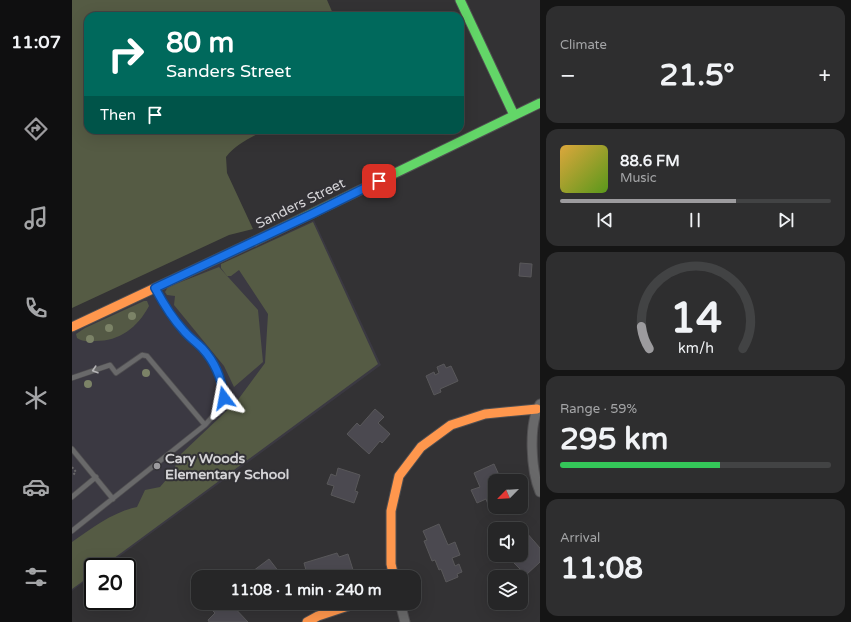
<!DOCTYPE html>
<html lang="en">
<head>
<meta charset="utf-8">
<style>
  :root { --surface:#262627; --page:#2e2e2f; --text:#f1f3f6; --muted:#a4a5a7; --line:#424344; --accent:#9c9b9e }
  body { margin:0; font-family:"Varela Round",sans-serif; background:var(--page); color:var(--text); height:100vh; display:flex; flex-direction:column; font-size:15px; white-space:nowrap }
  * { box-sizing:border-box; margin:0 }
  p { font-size:13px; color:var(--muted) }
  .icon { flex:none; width:22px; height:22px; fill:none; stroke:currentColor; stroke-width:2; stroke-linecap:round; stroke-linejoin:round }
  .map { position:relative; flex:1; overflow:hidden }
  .drawer { display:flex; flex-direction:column; gap:6px; padding:6px; background:#151515; width:311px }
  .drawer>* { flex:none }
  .banner { position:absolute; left:12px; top:12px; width:380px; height:122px; border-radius:12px; box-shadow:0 4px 16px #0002,0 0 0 1px var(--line); background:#00695c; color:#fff; overflow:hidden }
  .needle { width:26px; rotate:246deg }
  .tools { position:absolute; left:416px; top:474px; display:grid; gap:8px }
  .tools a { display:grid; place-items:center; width:40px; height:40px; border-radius:8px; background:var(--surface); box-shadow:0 4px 16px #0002,0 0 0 1px var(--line); font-size:20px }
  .speed { position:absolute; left:12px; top:558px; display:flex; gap:8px; font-size:20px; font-weight:700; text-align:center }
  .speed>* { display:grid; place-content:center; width:52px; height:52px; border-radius:50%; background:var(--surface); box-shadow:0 4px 16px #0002,0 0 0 1px var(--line); line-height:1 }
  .speed .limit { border:2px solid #111; border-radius:6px; background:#fff; color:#111 }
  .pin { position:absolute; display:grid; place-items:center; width:34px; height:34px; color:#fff; margin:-17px; border-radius:8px; box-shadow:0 2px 6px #0006 }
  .me { position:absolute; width:44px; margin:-22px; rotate:347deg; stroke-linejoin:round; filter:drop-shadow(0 0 3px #0008) }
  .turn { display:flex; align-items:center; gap:14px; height:84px; padding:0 16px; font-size:18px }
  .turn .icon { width:52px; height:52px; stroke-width:2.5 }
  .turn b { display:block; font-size:28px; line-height:34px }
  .then { display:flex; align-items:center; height:38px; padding:0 16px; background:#0003; gap:8px; font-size:15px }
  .big { font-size:30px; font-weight:800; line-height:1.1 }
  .drawer .card { flex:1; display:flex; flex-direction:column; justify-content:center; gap:6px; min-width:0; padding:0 14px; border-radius:12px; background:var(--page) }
  .drawer .dial { align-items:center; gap:0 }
  .dial svg { height:104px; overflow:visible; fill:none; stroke:var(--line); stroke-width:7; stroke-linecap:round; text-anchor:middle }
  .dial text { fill:var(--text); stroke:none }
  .song { display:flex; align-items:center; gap:12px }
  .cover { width:48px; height:48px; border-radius:6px; background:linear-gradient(135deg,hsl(40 70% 55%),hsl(90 70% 35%)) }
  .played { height:4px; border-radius:2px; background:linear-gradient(90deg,var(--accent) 65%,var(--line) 65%) }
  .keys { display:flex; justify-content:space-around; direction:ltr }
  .heat { display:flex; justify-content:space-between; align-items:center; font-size:22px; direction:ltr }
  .charge { height:6px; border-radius:3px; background:linear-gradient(90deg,#34c759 59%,var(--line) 0) }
  .trip { position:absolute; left:119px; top:570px; width:230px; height:40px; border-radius:12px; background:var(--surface); box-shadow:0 4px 16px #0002,0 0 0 1px var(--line); font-weight:800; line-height:40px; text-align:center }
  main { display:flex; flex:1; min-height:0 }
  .menu { display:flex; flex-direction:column; width:72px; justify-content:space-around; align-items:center; background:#0f0f10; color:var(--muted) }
  .menu .icon { width:28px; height:28px }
  .menu .active { color:var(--accent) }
  .menu b { font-size:18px; color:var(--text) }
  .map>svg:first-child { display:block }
  .built { fill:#3b3942 }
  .green { fill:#545945 }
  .forest { fill:#555b44 }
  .building { fill:#4b4950; stroke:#59585a }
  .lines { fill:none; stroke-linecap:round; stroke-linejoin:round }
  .lane-casing { stroke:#504f51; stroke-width:6 }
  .street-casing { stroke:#504f51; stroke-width:11 }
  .fast-casing { stroke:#504f51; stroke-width:11 }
  .slow-casing { stroke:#504f51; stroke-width:11 }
  .path { stroke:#686769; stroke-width:2; stroke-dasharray:2 2; stroke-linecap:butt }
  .lane { stroke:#69696a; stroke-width:4.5 }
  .street { stroke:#69696a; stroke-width:9 }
  .fast { stroke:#63d668; stroke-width:9 }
  .slow { stroke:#ff974d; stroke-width:9 }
  .tree { fill:#7c8367 }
  .oneway { stroke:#b5b4b6 }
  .route-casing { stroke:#114b97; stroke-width:10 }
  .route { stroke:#1a73e8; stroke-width:7 }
  .poi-dot { fill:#9c9b9e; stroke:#323135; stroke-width:1.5 }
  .labels { text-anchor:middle; stroke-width:4; stroke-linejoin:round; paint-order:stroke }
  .street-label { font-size:14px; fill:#d5d4d7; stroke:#323135 }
  .poi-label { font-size:14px; font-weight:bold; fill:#d5d4d7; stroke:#323135; text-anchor:start }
</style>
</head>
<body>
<main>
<nav class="menu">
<b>11:07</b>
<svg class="icon active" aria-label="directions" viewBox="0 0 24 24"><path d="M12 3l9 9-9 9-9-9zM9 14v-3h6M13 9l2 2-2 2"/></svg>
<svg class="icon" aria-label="music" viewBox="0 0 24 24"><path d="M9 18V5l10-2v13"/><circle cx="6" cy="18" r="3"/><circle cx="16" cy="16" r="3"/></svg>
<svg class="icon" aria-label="phone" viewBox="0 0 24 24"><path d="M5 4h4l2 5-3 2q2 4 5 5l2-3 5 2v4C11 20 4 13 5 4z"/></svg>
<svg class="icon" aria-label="climate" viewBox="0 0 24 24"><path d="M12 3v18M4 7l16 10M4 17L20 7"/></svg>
<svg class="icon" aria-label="car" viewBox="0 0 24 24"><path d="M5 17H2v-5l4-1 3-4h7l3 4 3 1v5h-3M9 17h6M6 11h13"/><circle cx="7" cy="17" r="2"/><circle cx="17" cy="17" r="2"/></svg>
<svg class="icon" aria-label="filters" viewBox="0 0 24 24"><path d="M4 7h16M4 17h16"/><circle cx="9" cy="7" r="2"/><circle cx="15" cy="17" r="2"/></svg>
</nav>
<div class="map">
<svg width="468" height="622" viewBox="0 0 468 622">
  <rect width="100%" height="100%" fill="#333234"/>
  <!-- built -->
  <path class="built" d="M 242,220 L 309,365 L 33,567 L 21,567 L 21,575 L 0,591 L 0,333 Z"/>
  <!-- green -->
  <path class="green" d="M 147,267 L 186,310 L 191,362 L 162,387 L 152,366 L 102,305 L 103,296 L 95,295 L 93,292 L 96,287 Z
    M 72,301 L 75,301 L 77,306 C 65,328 48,341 23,341 C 16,341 10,342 5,338 L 4,334 L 13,328 Z"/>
  <!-- forest -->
  <path class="forest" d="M 0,0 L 255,0 L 262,16 L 16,16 L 16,130 L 193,130 C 178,138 164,144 154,157 L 155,173 L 181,229 L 157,235 L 0,308 Z
    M 241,222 L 306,364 L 30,567 L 21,567 L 21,574 L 0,589 L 0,542 C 20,528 41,512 65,507 L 73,490 L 88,487 L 100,473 L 109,454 L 165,401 L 193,363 L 196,314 L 167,270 L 159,276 L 155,276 L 149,268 L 149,264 Z"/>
  <!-- building -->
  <path class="building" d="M 448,263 L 460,264 L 459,277 L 447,276 Z
    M 372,364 L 374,368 L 379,366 L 386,381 L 368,389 L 369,392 L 362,395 L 354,376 L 362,372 L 363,375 L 367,373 L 365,367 Z
    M 303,409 L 312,417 L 306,423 L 318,434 L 310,443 L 308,441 L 297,454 L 275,434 L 285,423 L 288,426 Z
    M 422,464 L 427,475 L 416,480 L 422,494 L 423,494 L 423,507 L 431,507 L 419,512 L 414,499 L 405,503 L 399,490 L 408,487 L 402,473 Z
    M 266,468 L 288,475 L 283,491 L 286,492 L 282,503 L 259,495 L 262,486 L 255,484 L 259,474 L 264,476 Z
    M 367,524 L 376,545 L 383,542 L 388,555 L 380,558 L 383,566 L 387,564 L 390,572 L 385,574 L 386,577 L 374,582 L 369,569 L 367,570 L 363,560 L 360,561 L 352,541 L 355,540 L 351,531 Z
    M 454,532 L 468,548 L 468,562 L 454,575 L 440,561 L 447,555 L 449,555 L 451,551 L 449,549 L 449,536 Z
    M 265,553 L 267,557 L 276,554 L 282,573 L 268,577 L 236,577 L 232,563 Z
    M 197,559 L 211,577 L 173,577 Z
    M 141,603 L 158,603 L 176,622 L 137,622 L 136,620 L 143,613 L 137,607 Z"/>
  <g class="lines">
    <!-- lane casing -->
    <g class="lane-casing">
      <path id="lane" d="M 0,378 L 38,365 L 44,373 L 70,355 L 75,356 L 133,425
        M 0,449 L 41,499
        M 0,497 L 24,477
        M 0,531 L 133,425 L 150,406 L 152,398 L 151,388 L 145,371 L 131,350 L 112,332 L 93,308 L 83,289"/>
    </g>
    <!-- street casing -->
    <g class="street-casing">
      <path id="street" d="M 468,404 C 456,424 459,471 468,492
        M 328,603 L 333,622"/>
    </g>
    <!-- fast casing -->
    <g class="fast-casing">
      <path id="fast" d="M 388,0 L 442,115
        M 183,241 L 468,103"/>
    </g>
    <!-- slow casing -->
    <g class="slow-casing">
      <path id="slow" d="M 0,327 L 183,241
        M 322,577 L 319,564 L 319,511 L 327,476 L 349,447 L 379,425 L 413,414 L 465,409
        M 235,622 L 246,616 L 285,603"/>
    </g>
    <!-- path -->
    <path class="path" d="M 0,467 L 4,472 L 0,476"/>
    <!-- lane -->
    <use href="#lane" class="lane"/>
    <!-- street -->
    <use href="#street" class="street"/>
    <!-- fast -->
    <use href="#fast" class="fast"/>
    <!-- slow -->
    <use href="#slow" class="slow"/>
  </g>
  <!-- trees -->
  <g class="tree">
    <circle cx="60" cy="316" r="4"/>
    <circle cx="37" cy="328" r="4"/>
    <circle cx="18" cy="339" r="4"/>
    <circle cx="74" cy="373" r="4"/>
    <circle cx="16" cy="384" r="4"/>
  </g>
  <!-- one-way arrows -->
  <defs><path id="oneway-chevron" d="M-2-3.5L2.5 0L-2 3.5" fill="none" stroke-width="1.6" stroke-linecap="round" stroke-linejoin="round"/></defs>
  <use class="oneway" href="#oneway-chevron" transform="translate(23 370) rotate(162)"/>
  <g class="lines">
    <!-- route casing -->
    <g class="route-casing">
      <path id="route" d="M 152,398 C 150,379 143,362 130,348 C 124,342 117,337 112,331 C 100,318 91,303 83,288 L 240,214 L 307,181"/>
    </g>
    <!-- route -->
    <use href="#route" class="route"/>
  </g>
  <!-- markers -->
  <circle class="poi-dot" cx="85" cy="466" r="4"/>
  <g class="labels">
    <!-- street labels -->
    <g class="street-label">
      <text transform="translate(228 203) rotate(-26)" y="5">Sanders Street</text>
    </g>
    <!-- poi labels -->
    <g class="poi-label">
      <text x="93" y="463">Cary Woods<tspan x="93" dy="16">Elementary School</tspan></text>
    </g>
  </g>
</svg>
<div class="tools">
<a><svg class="needle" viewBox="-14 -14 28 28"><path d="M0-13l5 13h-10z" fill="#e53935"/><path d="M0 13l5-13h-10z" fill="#a4a5a7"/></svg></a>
<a><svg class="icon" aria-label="sound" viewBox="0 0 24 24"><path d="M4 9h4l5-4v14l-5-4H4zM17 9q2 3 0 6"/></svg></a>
<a><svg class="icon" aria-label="layers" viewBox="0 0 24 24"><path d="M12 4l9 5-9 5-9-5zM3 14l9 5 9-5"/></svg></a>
</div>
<div class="speed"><div class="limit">20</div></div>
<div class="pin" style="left:307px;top:181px;background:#d93025"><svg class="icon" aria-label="arrive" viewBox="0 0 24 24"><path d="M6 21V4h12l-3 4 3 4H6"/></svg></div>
<svg class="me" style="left:152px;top:398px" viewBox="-20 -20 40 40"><path d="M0-17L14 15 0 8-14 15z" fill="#1a73e8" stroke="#fff" stroke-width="4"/></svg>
<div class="trip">11:08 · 1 min · 240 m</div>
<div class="banner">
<div class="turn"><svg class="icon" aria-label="right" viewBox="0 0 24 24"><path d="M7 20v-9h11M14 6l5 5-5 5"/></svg><div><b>80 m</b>Sanders Street</div></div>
<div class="then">Then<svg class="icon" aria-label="arrive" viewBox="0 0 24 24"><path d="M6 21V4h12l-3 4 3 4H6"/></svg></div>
</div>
</div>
<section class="drawer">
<div class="card"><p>Climate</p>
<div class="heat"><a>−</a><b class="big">21.5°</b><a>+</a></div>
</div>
<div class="card">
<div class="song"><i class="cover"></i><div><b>88.6 FM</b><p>Music</p></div></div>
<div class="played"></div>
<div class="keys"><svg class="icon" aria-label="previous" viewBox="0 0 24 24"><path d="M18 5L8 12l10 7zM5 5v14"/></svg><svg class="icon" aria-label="pause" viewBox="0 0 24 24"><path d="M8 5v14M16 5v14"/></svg><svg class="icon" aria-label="next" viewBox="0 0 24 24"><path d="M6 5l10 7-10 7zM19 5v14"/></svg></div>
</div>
<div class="card dial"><svg viewBox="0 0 100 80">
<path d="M14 69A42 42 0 1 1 86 69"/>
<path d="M14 69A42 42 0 0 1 8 52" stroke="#9c9b9e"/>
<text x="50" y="56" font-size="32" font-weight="700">14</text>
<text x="50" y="72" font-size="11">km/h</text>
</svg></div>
<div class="card"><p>Range · 59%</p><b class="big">295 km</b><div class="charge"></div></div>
<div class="card"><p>Arrival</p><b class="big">11:08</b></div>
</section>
</main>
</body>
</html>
